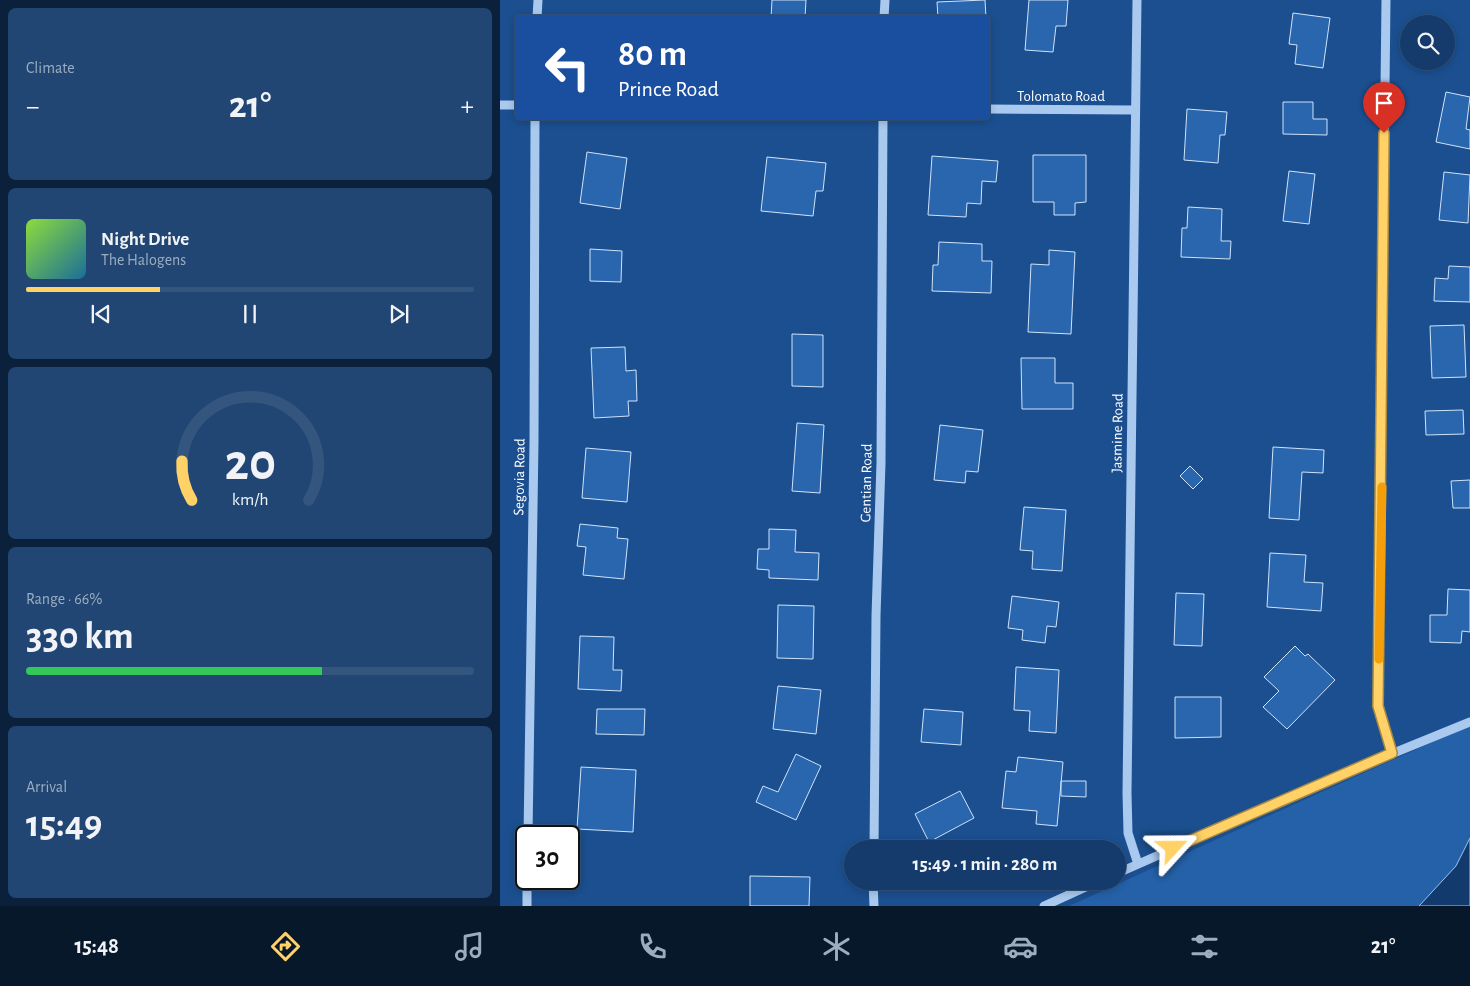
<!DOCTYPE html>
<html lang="en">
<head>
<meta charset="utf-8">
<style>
  :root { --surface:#143b6b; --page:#214673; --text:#f1f3f6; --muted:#9dadc1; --line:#33557e; --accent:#ffd166 }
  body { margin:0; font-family:"Alegreya Sans",sans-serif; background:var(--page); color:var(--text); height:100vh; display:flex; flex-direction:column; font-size:19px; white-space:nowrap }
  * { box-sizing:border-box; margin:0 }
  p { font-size:16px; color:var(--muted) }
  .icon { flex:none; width:28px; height:28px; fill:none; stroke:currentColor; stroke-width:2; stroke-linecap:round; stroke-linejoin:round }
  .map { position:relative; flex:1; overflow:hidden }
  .details { display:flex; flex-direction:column; gap:8px; padding:8px; background:#0b203b; width:500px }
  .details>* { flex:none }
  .top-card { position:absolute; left:15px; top:15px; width:475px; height:105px; border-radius:5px; box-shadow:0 2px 8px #0003,0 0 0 1px var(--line); background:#1a4fa0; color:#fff; overflow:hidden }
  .fabs { position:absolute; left:900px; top:15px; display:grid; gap:10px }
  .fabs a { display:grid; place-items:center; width:55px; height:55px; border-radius:50%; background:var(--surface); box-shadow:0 2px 8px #0003,0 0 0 1px var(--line); font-size:25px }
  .speed { position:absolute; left:15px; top:825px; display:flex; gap:10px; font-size:25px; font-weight:700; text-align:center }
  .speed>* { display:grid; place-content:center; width:65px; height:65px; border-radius:50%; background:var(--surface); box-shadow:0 2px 8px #0003,0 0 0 1px var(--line); line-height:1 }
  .speed .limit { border:2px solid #111; border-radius:8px; background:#fff; color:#111 }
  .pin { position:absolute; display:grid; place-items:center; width:42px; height:42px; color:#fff; margin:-51px -21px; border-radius:50% 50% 50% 0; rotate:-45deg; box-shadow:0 0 5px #0007 }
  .pin .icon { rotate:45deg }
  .me { position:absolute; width:55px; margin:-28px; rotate:66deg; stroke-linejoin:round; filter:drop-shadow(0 0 4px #0008) }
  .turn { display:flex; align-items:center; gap:18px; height:105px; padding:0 20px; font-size:22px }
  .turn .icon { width:65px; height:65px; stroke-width:2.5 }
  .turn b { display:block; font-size:35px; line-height:42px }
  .big { font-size:38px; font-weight:700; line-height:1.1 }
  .details .card { flex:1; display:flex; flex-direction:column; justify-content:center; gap:8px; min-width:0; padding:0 18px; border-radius:8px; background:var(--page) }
  .details .dial { align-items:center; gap:0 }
  .dial svg { height:130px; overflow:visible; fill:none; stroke:var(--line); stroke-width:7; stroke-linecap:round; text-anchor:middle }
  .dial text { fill:var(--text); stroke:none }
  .song { display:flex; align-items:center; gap:15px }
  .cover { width:60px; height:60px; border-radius:8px; background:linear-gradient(135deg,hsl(90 70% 55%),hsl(200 70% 35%)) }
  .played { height:5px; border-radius:2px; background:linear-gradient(90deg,var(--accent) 30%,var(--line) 30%) }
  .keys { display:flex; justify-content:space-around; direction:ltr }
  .heat { display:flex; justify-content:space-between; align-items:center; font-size:28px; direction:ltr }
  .charge { height:8px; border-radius:4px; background:linear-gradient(90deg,#34c759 66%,var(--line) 0) }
  .trip { position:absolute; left:344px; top:840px; width:282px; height:50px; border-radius:25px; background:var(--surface); box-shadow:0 2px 8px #0003,0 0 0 1px var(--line); font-weight:700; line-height:50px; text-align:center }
  .tab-bar { display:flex; height:80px; justify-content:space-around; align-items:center; background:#08182b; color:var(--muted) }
  .tab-bar .icon { width:35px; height:35px }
  .tab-bar .active { color:var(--accent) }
  .tab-bar b { font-size:22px; color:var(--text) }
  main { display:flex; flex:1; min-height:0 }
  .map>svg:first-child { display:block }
  .green { fill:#2461a8 }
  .water { fill:#123a6d; stroke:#9cc4f0 }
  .building { fill:#2a66ad; stroke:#cfe3fa }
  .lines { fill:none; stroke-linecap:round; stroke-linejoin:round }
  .minor { stroke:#a9c9ee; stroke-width:9 }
  .route-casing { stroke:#a68842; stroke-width:12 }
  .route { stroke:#ffd166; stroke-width:9 }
  .slow { stroke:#f59e0b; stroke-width:9 }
  .labels { text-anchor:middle; stroke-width:5; stroke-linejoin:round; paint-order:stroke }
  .street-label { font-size:15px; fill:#fff; stroke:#1b4f8f }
</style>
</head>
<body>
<main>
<section class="details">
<div class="card"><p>Climate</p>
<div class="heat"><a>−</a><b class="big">21°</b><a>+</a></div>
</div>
<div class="card">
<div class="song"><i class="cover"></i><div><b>Night Drive</b><p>The Halogens</p></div></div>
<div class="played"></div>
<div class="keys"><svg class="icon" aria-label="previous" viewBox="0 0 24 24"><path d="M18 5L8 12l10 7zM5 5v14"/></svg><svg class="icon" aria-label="pause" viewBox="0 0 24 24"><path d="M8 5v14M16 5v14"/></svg><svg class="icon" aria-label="next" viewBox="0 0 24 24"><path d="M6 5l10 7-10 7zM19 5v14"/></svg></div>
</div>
<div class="card dial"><svg viewBox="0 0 100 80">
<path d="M14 69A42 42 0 1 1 86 69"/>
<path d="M14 69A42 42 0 0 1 8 45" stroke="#ffd166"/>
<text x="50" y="56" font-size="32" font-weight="700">20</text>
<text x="50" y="72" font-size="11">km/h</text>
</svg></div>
<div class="card"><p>Range · 66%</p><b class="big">330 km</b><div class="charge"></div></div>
<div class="card"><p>Arrival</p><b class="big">15:49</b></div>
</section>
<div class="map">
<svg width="970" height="906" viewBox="0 0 970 906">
  <rect width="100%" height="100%" fill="#1b4f8f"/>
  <!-- green -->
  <path class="green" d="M 970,725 L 970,838 L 956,866 L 919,906 L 569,906 Z"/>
  <!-- water -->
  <path class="water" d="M 970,838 L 970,906 L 919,906 L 956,866 Z"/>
  <!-- building -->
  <path class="building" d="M 272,0 L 306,0 L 305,18 L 271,18 Z
    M 485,0 L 486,18 L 438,18 L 437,2 Z
    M 529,0 L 568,0 L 566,26 L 556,26 L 553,52 L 525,50 Z
    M 793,13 L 830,18 L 823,68 L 795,64 L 797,45 L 789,44 Z
    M 946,92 L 970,97 L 966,129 L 970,130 L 970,149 L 936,142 Z
    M 783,102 L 813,102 L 813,119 L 827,119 L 827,135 L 783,134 Z
    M 687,109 L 727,112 L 725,135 L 720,135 L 718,163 L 684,160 Z
    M 87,152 L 127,158 L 120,209 L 80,203 Z
    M 533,155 L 586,155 L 586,202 L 575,203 L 575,215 L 554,215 L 554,202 L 533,202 Z
    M 432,156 L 498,161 L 496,182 L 482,181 L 481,204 L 467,203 L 466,217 L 428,215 Z
    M 267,157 L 326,163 L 323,191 L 316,191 L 313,216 L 261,211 Z
    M 789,171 L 815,174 L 809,224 L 783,221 Z
    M 944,172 L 970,175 L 968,223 L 939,220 Z
    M 688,207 L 722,209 L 721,241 L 731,241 L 730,259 L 681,257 L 682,228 L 687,228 Z
    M 439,242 L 482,244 L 482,261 L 492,261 L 491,293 L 432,291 L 433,265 L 438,265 Z
    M 90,249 L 122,251 L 121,282 L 90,281 Z
    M 549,250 L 575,252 L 571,334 L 528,332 L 531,264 L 549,265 Z
    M 949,266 L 970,267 L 970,302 L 934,301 L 935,278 L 948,279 Z
    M 964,325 L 966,377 L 932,378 L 930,326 Z
    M 292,334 L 323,335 L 323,387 L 292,386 Z
    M 125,347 L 126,371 L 136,370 L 137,401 L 128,401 L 129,416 L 94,418 L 91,348 Z
    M 521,358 L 555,358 L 555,383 L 573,383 L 573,409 L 522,409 Z
    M 963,410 L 964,434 L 926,435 L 925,411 Z
    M 297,423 L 324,425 L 320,493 L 292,491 Z
    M 440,425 L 483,430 L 478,472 L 466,471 L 465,483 L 434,480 Z
    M 773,447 L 824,450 L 823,473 L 802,472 L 799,520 L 769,518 Z
    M 86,448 L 131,452 L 127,502 L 82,498 Z
    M 690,466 L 703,479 L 693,489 L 680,476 Z
    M 970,480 L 970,508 L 953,508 L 951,481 Z
    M 524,507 L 566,510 L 562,571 L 532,569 L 533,551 L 520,550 Z
    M 80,524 L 118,528 L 117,538 L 128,539 L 124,579 L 83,575 L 86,547 L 77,546 Z
    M 269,529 L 296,530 L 295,552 L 319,553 L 318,580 L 269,578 L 269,570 L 257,569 L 258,549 L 269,549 Z
    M 770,553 L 806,555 L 804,582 L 823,583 L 821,611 L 767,607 Z
    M 948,589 L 970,590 L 970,632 L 962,631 L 961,643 L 930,642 L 930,615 L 947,615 Z
    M 676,593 L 704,594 L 702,646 L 674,645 Z
    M 512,596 L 559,602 L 556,627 L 547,626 L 545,643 L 522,640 L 523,630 L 508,628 Z
    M 278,605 L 314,606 L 313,659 L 277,658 Z
    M 80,636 L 114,637 L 113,670 L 122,670 L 121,691 L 78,689 Z
    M 795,646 L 805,656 L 808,654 L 835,680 L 787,729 L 763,707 L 779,691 L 764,677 Z
    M 516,667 L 559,670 L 556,733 L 529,731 L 530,711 L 514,710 Z
    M 278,686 L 321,690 L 316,734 L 273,729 Z
    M 675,697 L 721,697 L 721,737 L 675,738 Z
    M 97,709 L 145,709 L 144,735 L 96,734 Z
    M 424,709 L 463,712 L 461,745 L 421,742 Z
    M 296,754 L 321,766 L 296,820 L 256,802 L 263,786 L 278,792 Z
    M 518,757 L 563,762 L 557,826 L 536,824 L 537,811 L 502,808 L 506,771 L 516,772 Z
    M 81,767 L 136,770 L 133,832 L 77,829 Z
    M 561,781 L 586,781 L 586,797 L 561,796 Z
    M 460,791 L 474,818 L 429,842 L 415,814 Z
    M 250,876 L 310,877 L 309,906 L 250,906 Z"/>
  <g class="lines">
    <!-- minor -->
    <path class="minor" d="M 637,0 L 627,793 L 628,833 L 638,864
      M 886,0 L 878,706 L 892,753
      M 37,18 L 38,0
      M 384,18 L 385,0
      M 0,105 L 18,105
      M 488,109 L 635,110
      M 28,836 L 34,442 L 35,118
      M 374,849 L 376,616 L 381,463 L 383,118
      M 618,873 L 847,772 L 970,722
      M 373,881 L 374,906
      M 27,906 L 27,879
      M 544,906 L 599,881"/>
  </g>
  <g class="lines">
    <!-- route casing -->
    <g class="route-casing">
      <path id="route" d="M 673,848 L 892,753 L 878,706 L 884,133"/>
    </g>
    <!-- route -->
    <use href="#route" class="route"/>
    <!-- slow -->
    <path class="slow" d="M 879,659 L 882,487"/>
  </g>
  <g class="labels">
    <!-- street labels -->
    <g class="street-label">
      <text x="561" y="101">Tolomato Road</text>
      <text transform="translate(617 433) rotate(-89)" y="5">Jasmine Road</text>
      <text transform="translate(19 477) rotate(-89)" y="5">Segovia Road</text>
      <text transform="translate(366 483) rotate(-89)" y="5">Gentian Road</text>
    </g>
  </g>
</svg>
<div class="fabs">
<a><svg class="icon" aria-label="search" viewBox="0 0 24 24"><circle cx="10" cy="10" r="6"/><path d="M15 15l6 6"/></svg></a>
</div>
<div class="speed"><div class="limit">30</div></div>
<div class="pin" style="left:884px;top:133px;background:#d93025"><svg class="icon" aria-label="arrive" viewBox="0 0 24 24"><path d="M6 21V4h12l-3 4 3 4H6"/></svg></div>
<svg class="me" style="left:673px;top:848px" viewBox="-20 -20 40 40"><path d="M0-17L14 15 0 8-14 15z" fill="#ffd166" stroke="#fff" stroke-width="4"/></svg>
<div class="trip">15:49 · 1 min · 280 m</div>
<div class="top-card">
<div class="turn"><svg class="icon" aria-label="left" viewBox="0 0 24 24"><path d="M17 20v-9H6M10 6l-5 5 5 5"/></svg><div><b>80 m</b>Prince Road</div></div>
</div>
</div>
</main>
<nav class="tab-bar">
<b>15:48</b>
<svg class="icon active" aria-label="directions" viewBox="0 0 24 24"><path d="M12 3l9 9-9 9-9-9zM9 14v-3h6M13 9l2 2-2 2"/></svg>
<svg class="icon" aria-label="music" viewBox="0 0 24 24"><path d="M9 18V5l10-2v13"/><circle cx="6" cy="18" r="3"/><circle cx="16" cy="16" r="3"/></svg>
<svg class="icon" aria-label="phone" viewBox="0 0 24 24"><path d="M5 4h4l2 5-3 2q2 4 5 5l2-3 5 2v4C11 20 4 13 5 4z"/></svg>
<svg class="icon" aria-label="climate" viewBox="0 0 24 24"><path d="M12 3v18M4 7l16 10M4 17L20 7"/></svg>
<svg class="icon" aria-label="car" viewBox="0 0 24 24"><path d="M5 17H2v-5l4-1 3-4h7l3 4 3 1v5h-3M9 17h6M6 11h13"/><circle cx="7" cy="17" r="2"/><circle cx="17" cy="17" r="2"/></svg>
<svg class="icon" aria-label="filters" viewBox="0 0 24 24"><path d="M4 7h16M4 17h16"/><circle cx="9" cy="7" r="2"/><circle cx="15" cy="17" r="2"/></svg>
<b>21°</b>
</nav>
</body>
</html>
